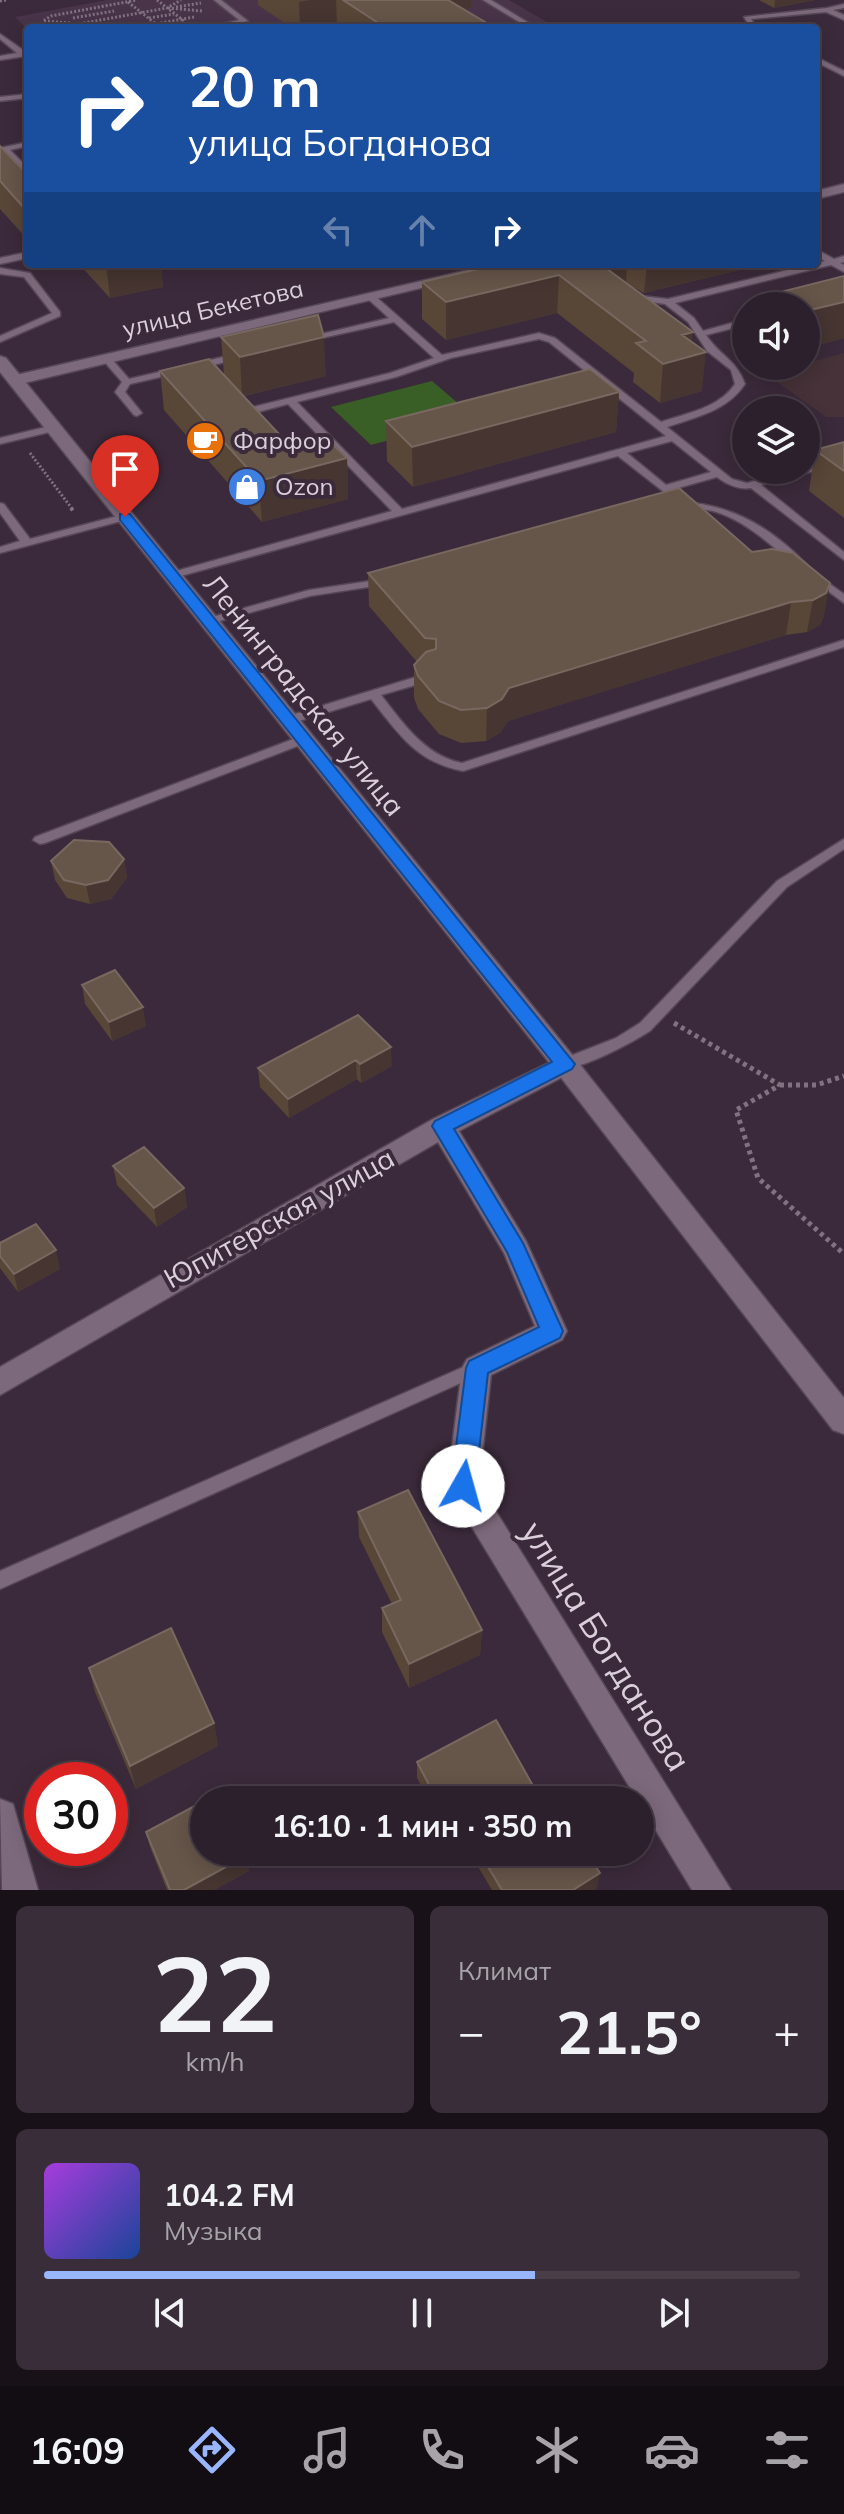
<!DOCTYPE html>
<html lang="ru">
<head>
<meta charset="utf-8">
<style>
  :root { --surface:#2c202c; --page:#382d38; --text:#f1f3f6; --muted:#a6a3a9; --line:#483e48; --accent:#99b5fd }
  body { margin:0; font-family:Mulish,sans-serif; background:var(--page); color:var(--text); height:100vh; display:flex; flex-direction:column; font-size:30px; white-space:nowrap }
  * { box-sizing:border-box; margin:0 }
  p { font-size:26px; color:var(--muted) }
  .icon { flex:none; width:44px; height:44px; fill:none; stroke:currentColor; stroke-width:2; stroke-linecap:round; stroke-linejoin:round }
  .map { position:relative; height:1890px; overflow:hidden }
  .side { display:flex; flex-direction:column; gap:16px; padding:16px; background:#181218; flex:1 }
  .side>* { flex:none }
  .banner { position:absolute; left:24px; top:24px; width:796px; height:244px; border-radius:8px; box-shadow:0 4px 20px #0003,0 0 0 2px var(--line); background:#1a4fa0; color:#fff; overflow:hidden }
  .tools { position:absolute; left:732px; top:292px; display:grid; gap:16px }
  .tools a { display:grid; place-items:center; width:88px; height:88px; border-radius:50%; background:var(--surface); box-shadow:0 4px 20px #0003,0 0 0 2px var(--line); font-size:40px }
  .speed { position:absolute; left:24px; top:1762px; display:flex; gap:16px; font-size:40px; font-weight:700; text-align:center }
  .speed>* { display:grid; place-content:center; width:104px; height:104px; border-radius:50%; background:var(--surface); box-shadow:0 4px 20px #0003,0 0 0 2px var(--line); line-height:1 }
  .speed .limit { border:12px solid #d22; background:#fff; color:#111 }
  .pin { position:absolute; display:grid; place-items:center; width:68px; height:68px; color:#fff; margin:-82px -34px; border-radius:50% 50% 50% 0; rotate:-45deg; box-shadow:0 0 8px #0007 }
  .pin .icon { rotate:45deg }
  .me { position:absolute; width:88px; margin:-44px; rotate:7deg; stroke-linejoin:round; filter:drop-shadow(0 0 6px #0008) }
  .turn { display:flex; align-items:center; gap:28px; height:168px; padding:0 32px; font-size:36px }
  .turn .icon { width:104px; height:104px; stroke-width:2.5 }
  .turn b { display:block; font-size:56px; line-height:68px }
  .lanes { display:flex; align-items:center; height:76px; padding:0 32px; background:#0003; justify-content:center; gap:40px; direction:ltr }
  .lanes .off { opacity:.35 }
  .big { font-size:60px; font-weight:700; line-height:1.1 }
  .side .card { flex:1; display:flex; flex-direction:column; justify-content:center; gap:12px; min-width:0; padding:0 28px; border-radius:12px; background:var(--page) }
  .side .dial { align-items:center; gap:0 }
  .dial b { font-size:104px; line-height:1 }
  .song { display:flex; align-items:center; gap:24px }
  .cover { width:96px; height:96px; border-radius:12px; background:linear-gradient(135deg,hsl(280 70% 55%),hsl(220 70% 35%)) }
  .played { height:8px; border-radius:4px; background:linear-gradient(90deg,var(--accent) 65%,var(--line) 65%) }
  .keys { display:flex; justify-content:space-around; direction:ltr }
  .heat { display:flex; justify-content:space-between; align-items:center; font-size:44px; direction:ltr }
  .side .tiles { flex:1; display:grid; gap:16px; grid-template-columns:1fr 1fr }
  .card:last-child { grid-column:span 2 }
  .trip { position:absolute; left:190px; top:1786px; width:464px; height:80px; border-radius:40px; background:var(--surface); box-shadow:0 4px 20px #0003,0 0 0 2px var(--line); font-weight:700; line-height:80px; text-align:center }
  .dock { display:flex; height:128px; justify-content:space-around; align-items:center; background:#120d12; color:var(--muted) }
  .dock .icon { width:56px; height:56px }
  .dock .current { color:var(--accent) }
  .dock b { font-size:36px; color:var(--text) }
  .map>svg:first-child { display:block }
  .built { fill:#493449 }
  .education { fill:#463238 }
  .green { fill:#3a5f26 }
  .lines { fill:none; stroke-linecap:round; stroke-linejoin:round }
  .lane-casing { stroke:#554755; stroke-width:3 }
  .street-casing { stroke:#554755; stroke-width:3 }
  .secondary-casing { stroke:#554755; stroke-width:3 }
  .path-far2 { stroke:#807280; stroke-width:3; stroke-dasharray:2 2; stroke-linecap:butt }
  .path-far1 { stroke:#807280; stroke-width:4; stroke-dasharray:3 3; stroke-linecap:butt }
  .path { stroke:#807280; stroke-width:5; stroke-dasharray:4 4; stroke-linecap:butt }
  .lane { fill:#7d697c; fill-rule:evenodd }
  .street { fill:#7d697c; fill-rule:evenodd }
  .secondary { fill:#7d697c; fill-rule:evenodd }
  .wall { fill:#584637 }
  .shaded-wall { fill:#463531 }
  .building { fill:#665549; stroke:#786860; stroke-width:2 }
  .route { fill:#1a73e8; stroke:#114b97; stroke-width:2 }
  .labels { text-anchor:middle; stroke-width:8; stroke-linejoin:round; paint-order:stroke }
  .far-street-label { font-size:24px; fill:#dacfda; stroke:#3b2a3b }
  .far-poi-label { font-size:24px; fill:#dacfda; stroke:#3b2a3b; text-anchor:start }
  .street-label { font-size:28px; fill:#dacfda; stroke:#3b2a3b }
  .near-street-label { font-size:34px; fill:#dacfda; stroke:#3b2a3b }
</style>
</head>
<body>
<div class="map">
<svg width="844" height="1890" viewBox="0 0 844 1890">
  <rect width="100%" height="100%" fill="#3b2a3b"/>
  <!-- built -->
  <path class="built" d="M 107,0 L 509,0 L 557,28 L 28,30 L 15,17 Z"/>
  <!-- education -->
  <path class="education" d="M 844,353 L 844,417 L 826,417 L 766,374 Z"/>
  <!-- green -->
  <path class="green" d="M 432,381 L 474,417 L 371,445 L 331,407 Z"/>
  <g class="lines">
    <!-- lane casing -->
    <g class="lane-casing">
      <path id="lane" d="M 214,0 L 221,0 L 248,21 L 218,28 L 204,28 L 239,20 Z
        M 483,0 L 491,0 L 537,28 L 529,28 Z
        M 844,4 L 844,8 L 833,10 L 844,15 L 844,20 L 826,12 L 751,19 L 757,28 L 751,28 L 744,17 L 827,8 Z
        M 0,34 L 26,52 L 26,56 L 0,60 L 0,56 L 17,53 L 0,39 Z
        M 816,57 L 844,71 L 844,76 L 816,62 Z
        M 28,94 L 28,98 L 0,101 L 0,97 Z
        M 28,142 L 28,146 L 10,150 L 28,168 L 28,174 L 2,152 L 0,152 L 0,148 Z
        M 816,249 L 834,259 L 844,256 L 844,262 L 840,263 L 844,265 L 844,272 L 831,265 L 675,303 L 694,318 L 703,331 L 746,319 L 746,325 L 706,335 C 720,356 736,359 745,384 C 727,411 696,417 667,427 L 732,479 L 747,483 L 795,470 L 806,470 L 806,467 L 844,457 L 844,463 L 761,485 L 844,552 L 844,560 L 751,488 C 739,490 726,484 717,477 L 664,492 L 618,456 L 177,577 L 173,578 L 167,575 L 169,573 L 392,511 L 288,404 L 247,415 L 238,407 L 243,404 L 249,408 L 390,373 L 434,358 L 394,322 L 304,342 L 304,338 L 389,318 L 368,299 L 368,295 L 374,295 L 442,355 L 539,333 L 555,338 L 661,422 C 687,413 719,408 735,384 L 731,370 L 707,351 L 688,322 L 665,304 L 632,299 L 632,295 L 668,299 L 825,261 L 816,256 ZM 539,339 L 549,342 L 666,436 L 402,509 L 297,402 L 396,377 L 451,358 ZM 672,441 L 711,472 L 666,485 L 627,453 Z
        M 28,252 L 28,258 L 0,264 L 0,258 Z
        M 0,268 L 30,273 L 60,312 L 60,316 L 0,342 L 0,336 L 52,313 L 24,277 L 0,274 Z
        M 240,353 L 243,354 L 243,358 L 130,384 L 125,392 L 142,413 L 137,416 L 134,415 L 115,392 L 122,382 L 102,359 L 110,357 L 129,379 Z
        M 54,425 L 59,428 L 58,430 L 0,444 L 0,438 Z
        M 679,502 C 729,503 772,528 806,564 L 804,566 L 796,566 C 771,545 745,520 713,511 C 700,508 688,509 675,507 L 674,505 Z
        M 0,503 L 4,504 L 30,539 L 125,514 L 130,517 L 129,519 L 0,553 L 0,547 L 20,541 L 0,513 Z
        M 816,574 L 844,594 L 844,603 L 812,579 L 812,575 Z
        M 384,579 L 390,582 L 388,584 L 310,596 L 209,624 L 203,621 L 205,619 L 309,590 Z
        M 844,640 L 844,647 L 463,771 C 416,762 399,734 371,699 L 289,724 L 283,720 L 285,717 L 429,673 L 433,674 L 433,680 L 381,695 C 404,724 425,756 462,763 Z
        M 304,735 L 310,739 L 308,742 L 45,843 L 40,844 L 33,840 L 35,837 Z
        M 844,839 L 844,849 L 787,887 L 650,1031 C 633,1042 578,1072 560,1068 L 558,1064 L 560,1060 L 616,1038 L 640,1023 L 777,881 Z
        M 477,1361 L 483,1363 L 486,1368 L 483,1373 L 0,1589 L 0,1571 Z"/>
    </g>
    <!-- street casing -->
    <g class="street-casing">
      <path id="street" d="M 844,184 L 844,192 L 816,199 L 816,191 Z
        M 495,264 L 521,264 L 16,385 L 8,380 L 16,375 Z
        M 565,1055 L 574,1057 L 578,1064 L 574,1071 L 459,1131 L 526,1241 L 567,1331 L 562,1340 L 491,1375 L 479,1484 L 731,1890 L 692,1890 L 447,1486 L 462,1368 L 467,1359 L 535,1326 L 504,1253 L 438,1142 L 0,1395 L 0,1367 L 433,1119 Z
        M 0,1799 L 13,1804 L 38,1890 L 2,1890 Z"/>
    </g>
    <!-- secondary casing -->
    <g class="secondary-casing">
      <path id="secondary" d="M 0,356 L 6,358 L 574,1057 L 844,1398 L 844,1434 L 833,1430 L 556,1071 L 0,372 Z"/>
    </g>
    <!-- path-far2 -->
    <path class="path-far2" d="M 157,0 L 184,21 L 178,28
      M 0,1 L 6,0
      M 128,2 L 161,28
      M 176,7 L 201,3
      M 168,8 L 202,11
      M 73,18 L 114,11
      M 149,18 L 174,14
      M 44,21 L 70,23
      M 43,28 L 43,21 L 51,16 L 137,0
      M 56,28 L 167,8 L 181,0
      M 133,28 L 194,17
      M 30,453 L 73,510"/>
    <!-- path-far1 -->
    <path class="path-far1" d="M 71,508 L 74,512"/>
    <!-- path -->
    <path class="path" d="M 674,1023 L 780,1085 L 736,1110 L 758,1178 L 844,1254
      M 780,1085 L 816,1085 L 844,1076"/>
    <!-- lane -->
    <use href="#lane" class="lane"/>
    <!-- street -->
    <use href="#street" class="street"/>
    <!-- secondary -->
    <use href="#secondary" class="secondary"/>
  </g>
  <!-- wall -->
  <path class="wall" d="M 258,0 L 471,0 L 471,8 L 464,9 L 495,28 L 338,28 L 337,27 L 330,28 L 292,28 L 258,5 Z
    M 759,0 L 815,0 L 774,8 Z
    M 0,146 L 28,175 L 28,240 L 0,209 Z
    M 79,264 L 161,264 L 163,287 L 110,298 Z
    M 500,264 L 764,264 L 644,293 L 626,283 L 692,341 L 702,391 L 660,403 L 633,382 L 634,373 L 557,313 L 446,340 L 422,319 L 422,282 Z
    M 844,276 L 844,338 L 806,348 L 806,306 L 756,306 L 757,298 Z
    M 221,337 L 326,376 L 244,396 L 291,447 L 347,458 L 348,499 L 262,522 L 164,410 L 160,371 L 224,375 Z
    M 619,392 L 616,432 L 413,487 L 387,461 L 386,421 Z
    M 844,442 L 844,518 L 809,491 L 815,450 Z
    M 752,552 L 793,553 L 824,616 L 820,625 L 807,632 L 786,635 L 508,721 L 501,732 L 486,741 L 461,743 L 439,734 L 418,709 L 414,698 L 414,665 L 417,662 L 369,606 L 368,573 Z
    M 124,859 L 127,878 L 111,899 L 90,904 L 67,898 L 55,880 L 51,861 Z
    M 82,985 L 146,1026 L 112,1041 L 85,1004 Z
    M 299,1045 L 392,1066 L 361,1083 L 357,1079 L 289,1118 L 260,1087 L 258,1068 Z
    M 113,1166 L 184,1188 L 187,1207 L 157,1227 L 117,1185 Z
    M 0,1243 L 60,1269 L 18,1292 L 0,1268 Z
    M 358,1512 L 482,1630 L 480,1655 L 409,1688 L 382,1632 L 382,1608 L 392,1604 L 359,1537 Z
    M 89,1668 L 214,1723 L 218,1746 L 136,1789 L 95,1692 Z
    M 417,1762 L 541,1800 L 429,1800 L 417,1778 Z
    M 146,1832 L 249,1871 L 214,1890 L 167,1890 L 150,1847 Z
    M 469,1852 L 586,1852 L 597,1888 L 594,1890 L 492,1890 Z"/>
  <!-- shaded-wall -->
  <path class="shaded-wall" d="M 310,0 L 336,0 L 337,27 L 300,28 L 299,2 Z
    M 428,0 L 471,0 L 471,8 L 428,16 Z
    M 775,0 L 815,0 L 774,8 Z
    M 28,208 L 28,226 L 25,209 Z
    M 106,264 L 161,264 L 163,287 L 110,298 Z
    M 613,264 L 627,264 L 625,298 L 603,266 Z
    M 647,264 L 764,264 L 644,293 Z
    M 559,275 L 557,313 L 446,340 L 446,302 Z
    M 844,302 L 844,338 L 806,348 L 806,311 Z
    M 693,332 L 690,357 L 706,352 L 702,391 L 660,403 L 663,364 L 682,335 Z
    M 324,337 L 326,376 L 242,396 L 240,357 Z
    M 619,392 L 616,432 L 413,487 L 412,447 Z
    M 347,458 L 348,499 L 262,522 L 259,481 Z
    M 830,583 L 824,616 L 820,625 L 807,632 L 813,600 Z
    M 791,602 L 786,635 L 508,721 L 501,732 L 486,741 L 487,708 L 509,688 Z
    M 124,859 L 127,878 L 111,899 L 90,904 L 86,885 Z
    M 143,1007 L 146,1026 L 112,1041 L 109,1022 Z
    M 391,1047 L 392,1066 L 361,1083 L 360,1064 Z
    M 356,1060 L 357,1079 L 289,1118 L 288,1099 Z
    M 184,1188 L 187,1207 L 157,1227 L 154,1208 Z
    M 56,1250 L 60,1269 L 18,1292 L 14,1274 Z
    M 482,1630 L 480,1655 L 409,1688 L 409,1664 Z
    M 214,1723 L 218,1746 L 136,1789 L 130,1766 Z
    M 246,1856 L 249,1871 L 214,1890 L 184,1890 Z
    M 600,1873 L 597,1888 L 594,1890 L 573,1890 Z"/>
  <!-- building -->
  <path class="building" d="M 343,0 L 448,0 L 495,28 L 386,28 Z
    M 0,146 L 28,175 L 28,208 L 25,209 L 0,181 Z
    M 500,264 L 613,264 L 603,266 L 693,332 L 682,335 L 706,352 L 663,364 L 636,343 L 646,341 L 559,275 L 446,302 L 422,282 Z
    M 844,276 L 844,302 L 806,311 L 806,306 L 768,306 L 757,298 Z
    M 318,315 L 324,337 L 240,357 L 221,337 Z
    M 209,359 L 291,447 L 326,438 L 347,458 L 259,481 L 160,371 Z
    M 590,369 L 619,392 L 412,447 L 386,421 Z
    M 844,442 L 844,471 L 815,450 Z
    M 679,488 L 752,552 L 772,549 L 793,553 L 830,583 L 826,593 L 813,600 L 791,602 L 509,688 L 502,699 L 487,708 L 461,710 L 439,701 L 418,676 L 414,665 L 426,652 L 436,649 L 436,639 L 425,638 L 368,573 Z
    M 74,840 L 109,842 L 124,859 L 108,880 L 86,885 L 64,880 L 51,861 Z
    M 115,970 L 143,1007 L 109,1022 L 82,985 Z
    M 358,1015 L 391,1047 L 360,1064 L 356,1060 L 288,1099 L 258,1068 Z
    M 144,1147 L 184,1188 L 154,1208 L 113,1166 Z
    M 36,1224 L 56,1250 L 14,1274 L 0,1256 L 0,1243 Z
    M 408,1490 L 482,1630 L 409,1664 L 382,1608 L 401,1600 L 358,1512 Z
    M 171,1628 L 214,1723 L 130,1766 L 89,1668 Z
    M 496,1720 L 541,1800 L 437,1800 L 417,1762 Z
    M 218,1794 L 221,1800 L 206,1800 Z
    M 204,1801 L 204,1852 L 244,1852 L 246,1856 L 184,1890 L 170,1890 L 146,1832 Z
    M 479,1852 L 586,1852 L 600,1873 L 573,1890 L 502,1890 Z"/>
  <!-- route -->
  <path class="route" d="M 120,514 L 130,514 L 575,1064 L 572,1069 L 454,1129 L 523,1243 L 563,1331 L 560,1338 L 488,1373 L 475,1486 L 471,1494 L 463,1497 L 454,1494 L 451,1486 L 466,1368 L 469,1361 L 539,1327 L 507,1252 L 432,1126 L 435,1121 L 552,1062 L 120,520 Z"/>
  <!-- icons -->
  <defs>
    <g id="cafe-disc" transform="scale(2)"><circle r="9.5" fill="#e8710a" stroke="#3b2a3b"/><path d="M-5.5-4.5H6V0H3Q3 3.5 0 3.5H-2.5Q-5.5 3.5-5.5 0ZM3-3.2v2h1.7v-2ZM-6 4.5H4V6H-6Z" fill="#fff"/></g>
    <g id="shop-disc" transform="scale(2)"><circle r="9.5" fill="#3f7fe0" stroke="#3b2a3b"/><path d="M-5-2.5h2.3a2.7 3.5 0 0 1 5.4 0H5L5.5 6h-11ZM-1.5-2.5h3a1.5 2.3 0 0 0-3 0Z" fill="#fff"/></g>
  </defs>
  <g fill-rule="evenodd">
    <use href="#cafe-disc" x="205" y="441"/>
    <use href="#shop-disc" x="247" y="487"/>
  </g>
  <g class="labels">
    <!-- far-street labels -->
    <g class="far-street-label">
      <text transform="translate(213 309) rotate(-13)" y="8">улица Бекетова</text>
    </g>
    <!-- far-poi labels -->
    <g class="far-poi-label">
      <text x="233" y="449">Фарфор</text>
      <text x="275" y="495">Ozon</text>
    </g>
    <!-- street labels -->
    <g class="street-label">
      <text transform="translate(304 695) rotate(51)" y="10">Ленинградская улица</text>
      <text transform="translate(279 1218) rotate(-29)" y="10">Юпитерская улица</text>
    </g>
    <!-- near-street labels -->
    <g class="near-street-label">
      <text transform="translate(606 1646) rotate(58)" y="12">улица Богданова</text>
    </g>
  </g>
</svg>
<div class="tools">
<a><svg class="icon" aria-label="sound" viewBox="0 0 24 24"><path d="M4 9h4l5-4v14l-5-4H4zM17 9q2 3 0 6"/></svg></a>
<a><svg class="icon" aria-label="layers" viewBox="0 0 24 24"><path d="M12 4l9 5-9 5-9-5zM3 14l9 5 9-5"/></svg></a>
</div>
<div class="speed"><div class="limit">30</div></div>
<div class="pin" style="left:125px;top:517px;background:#d93025"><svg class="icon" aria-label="arrive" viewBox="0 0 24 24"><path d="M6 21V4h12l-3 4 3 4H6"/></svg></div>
<svg class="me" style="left:463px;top:1486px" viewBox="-20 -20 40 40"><circle r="19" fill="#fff"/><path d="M0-13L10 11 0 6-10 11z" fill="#1a73e8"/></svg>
<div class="trip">16:10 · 1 мин · 350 m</div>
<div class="banner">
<div class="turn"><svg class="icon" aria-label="right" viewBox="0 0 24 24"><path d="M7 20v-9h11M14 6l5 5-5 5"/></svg><div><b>20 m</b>улица Богданова</div></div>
<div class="lanes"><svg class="icon off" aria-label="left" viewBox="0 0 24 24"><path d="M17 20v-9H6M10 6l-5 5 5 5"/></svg><svg class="icon off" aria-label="ahead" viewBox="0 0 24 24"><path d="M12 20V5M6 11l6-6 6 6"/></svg><svg class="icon" aria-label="right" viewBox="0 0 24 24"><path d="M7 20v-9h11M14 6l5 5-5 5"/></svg></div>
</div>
</div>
<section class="side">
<div class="tiles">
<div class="card dial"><b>22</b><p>km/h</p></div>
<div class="card"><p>Климат</p>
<div class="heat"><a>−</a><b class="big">21.5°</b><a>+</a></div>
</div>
<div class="card">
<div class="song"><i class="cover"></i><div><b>104.2 FM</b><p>Музыка</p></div></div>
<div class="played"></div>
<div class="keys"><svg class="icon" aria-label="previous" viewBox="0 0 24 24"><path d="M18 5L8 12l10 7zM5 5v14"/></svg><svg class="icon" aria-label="pause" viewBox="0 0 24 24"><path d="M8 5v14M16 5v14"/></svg><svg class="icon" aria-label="next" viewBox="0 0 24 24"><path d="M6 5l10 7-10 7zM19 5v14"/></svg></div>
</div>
</div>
</section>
<nav class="dock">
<b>16:09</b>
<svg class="icon current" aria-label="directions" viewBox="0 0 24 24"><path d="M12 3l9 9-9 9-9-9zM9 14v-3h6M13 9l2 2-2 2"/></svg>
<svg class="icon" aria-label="music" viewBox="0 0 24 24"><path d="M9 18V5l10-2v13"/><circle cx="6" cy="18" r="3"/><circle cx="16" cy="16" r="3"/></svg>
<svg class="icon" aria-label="phone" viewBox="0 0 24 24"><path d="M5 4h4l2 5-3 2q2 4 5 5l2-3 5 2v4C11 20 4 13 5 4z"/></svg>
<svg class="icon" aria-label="climate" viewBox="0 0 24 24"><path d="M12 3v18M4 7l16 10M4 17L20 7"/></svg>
<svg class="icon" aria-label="car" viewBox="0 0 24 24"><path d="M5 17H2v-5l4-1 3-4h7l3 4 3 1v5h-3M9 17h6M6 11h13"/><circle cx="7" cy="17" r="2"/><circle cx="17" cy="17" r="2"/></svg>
<svg class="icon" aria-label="filters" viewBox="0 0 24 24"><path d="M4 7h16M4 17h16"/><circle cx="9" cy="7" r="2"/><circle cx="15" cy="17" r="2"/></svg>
</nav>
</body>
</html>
